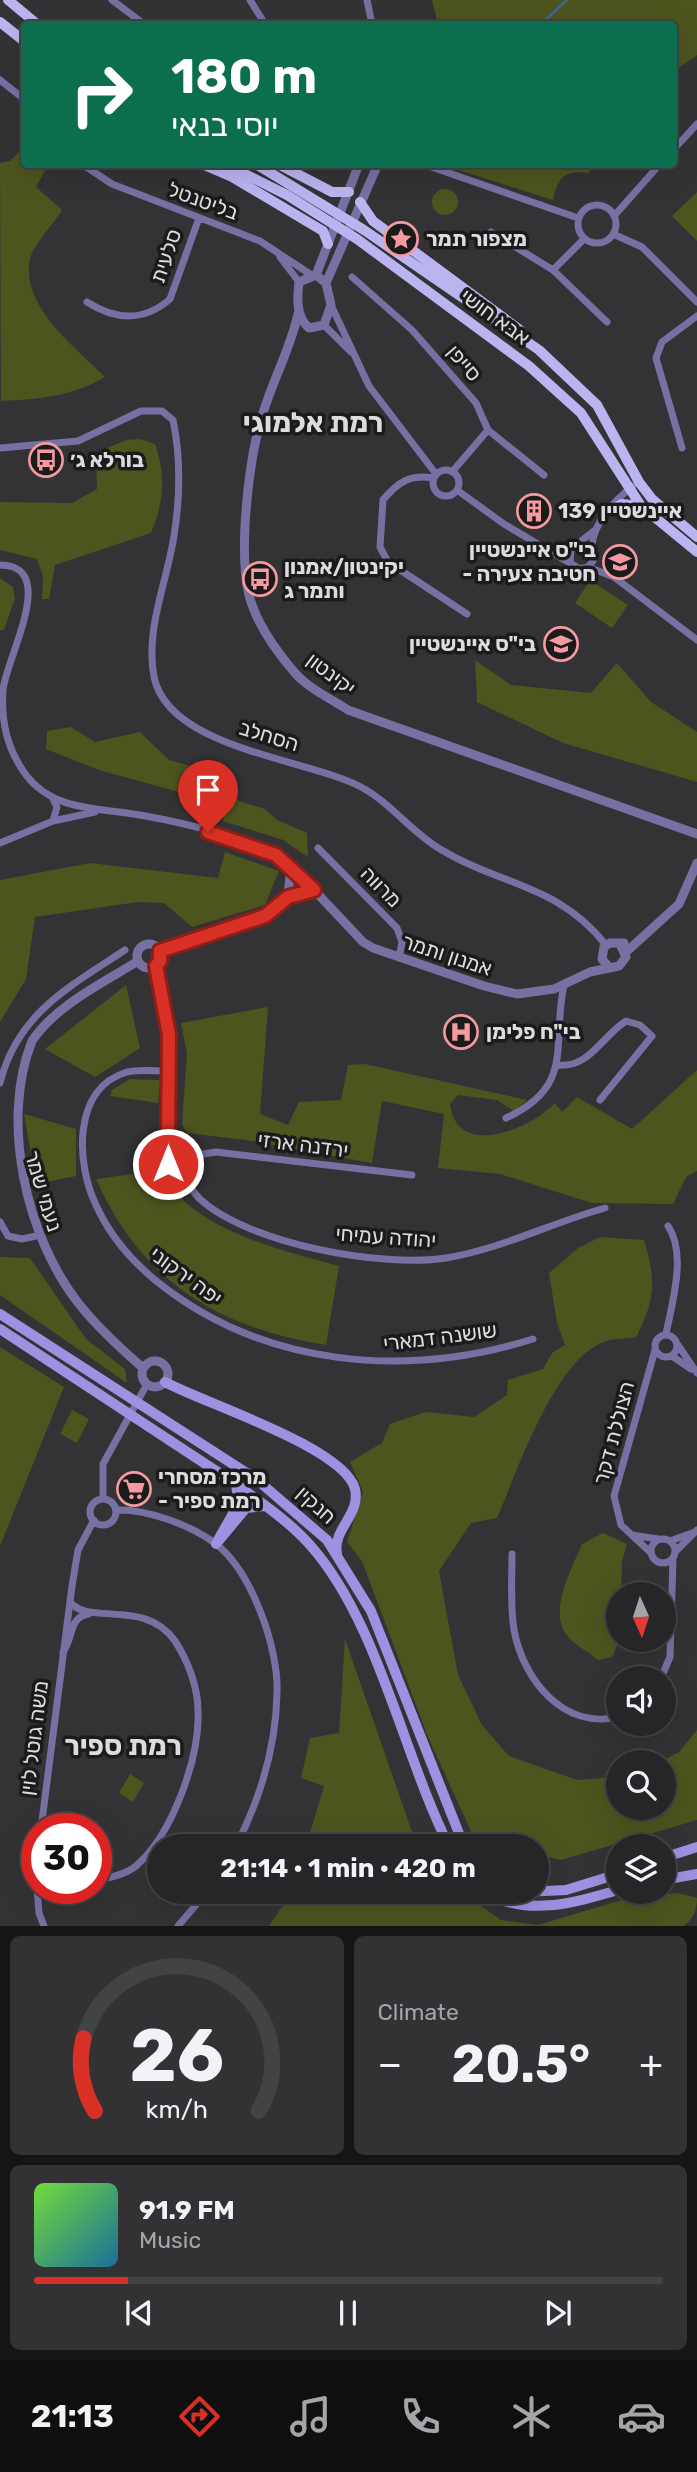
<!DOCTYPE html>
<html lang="en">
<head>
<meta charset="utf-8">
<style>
  :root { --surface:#262628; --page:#323234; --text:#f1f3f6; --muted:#a4a5a8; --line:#424345; --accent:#d93025 }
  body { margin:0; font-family:Rubik,"Noto Sans Hebrew",sans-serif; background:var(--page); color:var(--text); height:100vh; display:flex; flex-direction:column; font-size:26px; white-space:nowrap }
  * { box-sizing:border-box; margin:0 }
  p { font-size:23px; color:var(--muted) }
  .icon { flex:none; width:38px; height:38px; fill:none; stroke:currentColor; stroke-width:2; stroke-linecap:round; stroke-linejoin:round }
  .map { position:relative; height:1926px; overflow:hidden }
  .panel { display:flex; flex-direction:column; gap:10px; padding:10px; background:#151516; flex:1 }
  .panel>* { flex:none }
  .banner { position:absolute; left:21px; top:21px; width:656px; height:147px; border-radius:7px; box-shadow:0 7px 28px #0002,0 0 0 2px var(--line); background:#0b6e4f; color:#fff; overflow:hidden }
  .needle { width:46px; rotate:177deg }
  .tools { position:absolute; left:606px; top:1582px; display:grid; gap:14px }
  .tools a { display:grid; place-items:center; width:70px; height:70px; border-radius:50%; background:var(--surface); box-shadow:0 7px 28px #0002,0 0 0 2px var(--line); font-size:35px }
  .speed { position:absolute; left:21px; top:1813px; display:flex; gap:14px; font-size:35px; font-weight:700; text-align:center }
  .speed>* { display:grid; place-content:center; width:91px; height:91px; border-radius:50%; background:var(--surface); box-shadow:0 7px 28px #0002,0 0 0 2px var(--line); line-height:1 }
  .speed .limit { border:10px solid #d22; background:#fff; color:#111 }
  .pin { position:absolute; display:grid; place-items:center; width:60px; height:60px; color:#fff; margin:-72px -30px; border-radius:50% 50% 50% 0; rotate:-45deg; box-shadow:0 0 7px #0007 }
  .pin .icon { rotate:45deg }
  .me { position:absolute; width:77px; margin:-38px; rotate:0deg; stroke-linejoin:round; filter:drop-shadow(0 0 5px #0008) }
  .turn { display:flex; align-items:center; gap:24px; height:147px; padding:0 35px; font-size:32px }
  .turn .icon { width:91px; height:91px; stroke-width:2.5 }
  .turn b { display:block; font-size:49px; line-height:60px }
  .big { font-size:52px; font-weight:700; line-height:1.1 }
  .panel .card { flex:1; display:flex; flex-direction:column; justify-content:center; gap:10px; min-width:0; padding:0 24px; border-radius:10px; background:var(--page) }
  .panel .dial { align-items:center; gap:0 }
  .dial svg { height:182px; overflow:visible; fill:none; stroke:var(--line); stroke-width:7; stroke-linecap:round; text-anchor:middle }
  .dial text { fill:var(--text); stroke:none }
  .song { display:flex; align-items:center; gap:21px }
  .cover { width:84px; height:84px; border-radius:10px; background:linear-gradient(135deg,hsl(100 70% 55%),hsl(200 70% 35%)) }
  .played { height:7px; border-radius:4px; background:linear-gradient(90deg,var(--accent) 15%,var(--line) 15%) }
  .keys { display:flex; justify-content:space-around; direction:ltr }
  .heat { display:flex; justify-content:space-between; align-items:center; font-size:38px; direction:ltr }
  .panel .tiles { flex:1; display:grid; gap:10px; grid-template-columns:1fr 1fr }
  .card:last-child { grid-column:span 2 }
  .trip { position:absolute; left:147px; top:1834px; width:402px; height:70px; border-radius:35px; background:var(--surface); box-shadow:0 7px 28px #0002,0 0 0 2px var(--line); font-weight:700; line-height:70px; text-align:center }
  .menu { display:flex; height:112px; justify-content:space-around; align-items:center; background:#0f0f10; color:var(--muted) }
  .menu .icon { width:49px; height:49px }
  .menu .selected { color:var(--accent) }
  .menu b { font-size:32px; color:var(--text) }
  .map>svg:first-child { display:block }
  .green { fill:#4d541e }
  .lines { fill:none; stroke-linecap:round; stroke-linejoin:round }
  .stream { stroke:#4064a1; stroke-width:2.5 }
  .minor { stroke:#7671a2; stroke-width:7 }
  .tertiary { stroke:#7671a2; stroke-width:9 }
  .secondary { stroke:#9c92e1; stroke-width:10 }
  .primary { stroke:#bab4f0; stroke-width:10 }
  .route-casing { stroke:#8d1f18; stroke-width:18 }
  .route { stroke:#d93025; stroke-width:12 }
  .labels { text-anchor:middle; stroke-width:7; stroke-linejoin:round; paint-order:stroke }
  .street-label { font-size:21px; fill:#dcdcde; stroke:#1b1b1c }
  .poi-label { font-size:21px; font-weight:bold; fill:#dcdcde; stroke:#1b1b1c; text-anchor:start }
  .district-label { font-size:28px; font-weight:bold; fill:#dcdcdf; stroke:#1b1b1c }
</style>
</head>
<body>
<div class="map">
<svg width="697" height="1926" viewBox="0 0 697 1926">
  <rect width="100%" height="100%" fill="#333336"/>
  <!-- green -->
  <path class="green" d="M 432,0 L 697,0 L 697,55 L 674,71 L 674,24 L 438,24 Z
    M 24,147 L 24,164 L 48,165 L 36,187 L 62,210 C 55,222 32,247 30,259 C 20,306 76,348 105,377 C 70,397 40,399 1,401 L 0,163 L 10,161 Z
    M 443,165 L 595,165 L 588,173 C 565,169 557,179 553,200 Z
    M432 202a13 13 0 1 1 26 0a13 13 0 1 1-26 0Z
    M 697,192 L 697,241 L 672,216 Z
    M 140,439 L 155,444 C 166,475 164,502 151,533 L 55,565 L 49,599 L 42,599 L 43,576 L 37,559 L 0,550 L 0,502 L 72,503 L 97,489 L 96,453 L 126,440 Z
    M 0,578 L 13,587 L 15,598 L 4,630 L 0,630 Z
    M 590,580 L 628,605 L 612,628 L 575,603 Z
    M 475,660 L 511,685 L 591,693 L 617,663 L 651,702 L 697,732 L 697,782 L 563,743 L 477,702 Z
    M 71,727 L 95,742 L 140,732 L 169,760 L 215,773 L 239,801 L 265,809 L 277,820 L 307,833 L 308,857 L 283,840 L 223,821 L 226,805 L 99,770 L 46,749 L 47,731 Z
    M 225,852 L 279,871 L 265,905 L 192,927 L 164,903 L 138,902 L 35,917 L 26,979 L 0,1022 L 0,880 L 90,863 L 218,878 Z
    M 126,985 L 140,1048 L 95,1077 L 45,1049 Z
    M 268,1007 L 260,1114 L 288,1125 L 299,1102 L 341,1100 L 348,1065 L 365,1064 L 527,1100 L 514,1111 L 497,1100 L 458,1095 L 450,1104 C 457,1160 531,1129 555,1103 L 562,1112 L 577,1097 L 632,1129 L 697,1070 L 697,1171 L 686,1177 L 673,1204 L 592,1203 L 500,1174 L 438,1168 L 444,1114 L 382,1101 L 372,1163 L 246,1140 L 187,1133 L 182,1125 L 187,1053 L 181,1023 Z
    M 130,1079 L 160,1080 L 158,1103 L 110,1096 L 112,1090 Z
    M 24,1114 L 76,1129 L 76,1176 L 36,1184 Z
    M 162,1170 C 186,1229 284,1251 339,1266 L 326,1345 C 218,1328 141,1281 96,1179 Z
    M 600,1237 L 644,1240 C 656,1280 656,1299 636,1337 C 626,1339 613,1338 604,1342 C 555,1359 517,1472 497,1518 L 471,1523 L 439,1571 L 458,1675 L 482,1725 L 509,1756 L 577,1780 L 618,1777 L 618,1808 L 663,1808 L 663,1762 L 660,1762 L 679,1752 L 697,1730 L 697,1820 L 561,1860 L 537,1855 L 537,1846 L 501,1846 L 475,1840 L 428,1737 L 362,1561 L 347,1542 L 363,1492 L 350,1462 L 382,1443 L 390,1424 L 426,1412 L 474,1417 L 507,1395 L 508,1380 L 543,1369 L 552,1353 L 565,1345 L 557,1323 L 549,1273 L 578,1248 Z
    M 0,1257 L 30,1258 L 86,1339 L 125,1369 L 127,1383 L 0,1295 Z
    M 0,1347 L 64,1387 L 0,1546 Z
    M 72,1410 L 89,1419 L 77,1443 L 60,1434 Z
    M 603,1533 L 627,1544 L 622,1561 L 621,1594 L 618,1594 L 620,1640 L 612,1657 L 598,1660 C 589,1652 576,1646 568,1637 C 547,1613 572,1568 582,1544 Z
    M 345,1639 L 411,1829 L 422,1846 L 306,1846 L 324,1786 L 301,1778 L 310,1738 L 339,1733 Z
    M 130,1774 L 144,1783 L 133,1802 L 119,1793 Z
    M 292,1892 L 461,1892 L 501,1920 L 538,1925 L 635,1896 L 678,1893 L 697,1898 C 697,1910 693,1920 683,1926 L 269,1926 Z"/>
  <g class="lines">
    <!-- stream -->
    <path class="stream" d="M 541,24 L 567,0"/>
    <!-- minor -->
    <path class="minor" d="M 112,0 L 144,24
      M 250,0 L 265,24
      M 367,0 L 372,24
      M 0,80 L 24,99
      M 674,149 L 697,124
      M 82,164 L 112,184 L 260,241 L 313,276
      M 423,164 L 578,218
      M578 224a19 19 0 1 1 38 0a19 19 0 1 1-38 0Z
      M 614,216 L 660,164
      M 491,232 L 553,270 L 607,322
      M 613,234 L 642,247 L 697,302
      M 280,257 L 299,282
      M 553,270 L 584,239
      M 352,277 L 412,330 L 476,403 L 488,430 L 544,475
      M 87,302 C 115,320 144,322 170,299 L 199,218
      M 331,305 L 369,386 L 436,474
      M 324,325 L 351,352
      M 0,448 L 78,441 L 141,411 L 162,411 L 173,420 C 181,458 180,498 174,536 C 167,582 145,629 154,677 C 169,749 306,758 361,787 C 391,803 411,832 440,849 C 501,886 558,884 606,945
      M 682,448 L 656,358 L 662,342 L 697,316
      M433 483a13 13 0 1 1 26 0a13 13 0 1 1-26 0Z
      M 452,472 L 488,430
      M 434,478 C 410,474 398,482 383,500 L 380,547 L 388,562 L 467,614
      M 457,490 L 504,524 L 580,569 L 588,567 L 593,561 C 593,555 591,551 592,545 C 594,522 616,499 633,486
      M 570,562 L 571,549 L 594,531
      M 0,565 C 60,565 6,658 3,690 C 1,722 7,749 26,775 C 51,808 90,808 127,813 C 168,819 239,835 275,854 C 291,862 303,877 314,890
      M 588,567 L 614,577 L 697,640
      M 53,799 L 57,807 L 53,821
      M 0,843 L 53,821 L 95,812
      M 318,848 L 397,928 L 402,942 L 399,958
      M 156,966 L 169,1035 L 168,1133 L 173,1150
      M 557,1065 C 589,1069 602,1036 626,1021 L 640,1025 L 652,1036 L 600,1100
      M 169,1071 C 155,1071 141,1069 127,1072 C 72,1088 76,1164 96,1205 C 109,1234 131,1260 155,1280 C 262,1367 405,1379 533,1339
      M 0,1083 C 17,1014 69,987 125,950
      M 506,1118 C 576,1086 551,1045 564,985
      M168 1160a12 12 0 1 1 24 0a12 12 0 1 1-24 0Z
      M 191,1156 L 216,1152 L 412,1175
      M 184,1172 C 188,1182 192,1192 200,1199 C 249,1244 382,1268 446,1258 C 501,1249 551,1223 605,1208
      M 0,1222 L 8,1236 L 22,1239 L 36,1236
      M 666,1334 C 672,1303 687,1254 668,1226
      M655 1346a11 11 0 1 1 22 0a11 11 0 1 1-22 0Z
      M 678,1345 L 697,1373
      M 672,1356 L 691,1369
      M 103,1499 L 103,1464 L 147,1384
      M90 1512a13 13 0 1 1 26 0a13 13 0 1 1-26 0Z
      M 116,1510 C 147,1509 191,1525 216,1544 C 252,1572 279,1649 277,1693 C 276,1747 260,1799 236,1846
      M 632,1535 L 658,1539
      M651 1551a12 12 0 1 1 24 0a12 12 0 1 1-24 0Z
      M 670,1541 L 692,1533
      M 676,1551 L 697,1530
      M 651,1553 L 621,1525 L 614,1496 L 655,1350
      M 512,1554 C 512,1579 510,1605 514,1630 C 523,1679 563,1730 618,1717
      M 70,1602 C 89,1626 145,1598 175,1641 C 188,1661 198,1687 198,1711 C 200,1758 172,1835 136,1866 C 125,1875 110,1878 96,1880
      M 63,1652 C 74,1638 68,1618 88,1614
      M 661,1678 L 670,1657 L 673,1559
      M 41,1829 L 72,1586 L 78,1550 L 94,1520
      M 37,1888 L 39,1913 L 44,1926
      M 178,1926 L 207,1892"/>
    <!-- tertiary -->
    <path class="tertiary" d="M 316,275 L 326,283 L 331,305 L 324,325 L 309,328 C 296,317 297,298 299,282 Z
      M 316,275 L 359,164
      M 326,283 L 378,164
      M 299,310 C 292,345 275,375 264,410 C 249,454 238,550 249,595 C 256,623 277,652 295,673 C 308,688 331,699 348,710 L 697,834
      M 288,897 L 291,866
      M137 956a12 12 0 1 1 24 0a12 12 0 1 1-24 0Z
      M 160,951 L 265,916 L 288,897 L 314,890 L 363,942 L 373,948 L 484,986 L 517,994 L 554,989 L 590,972 L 619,966 L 626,957 L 620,944
      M 625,953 L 679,904 L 697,863
      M 138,961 C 103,983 56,1005 32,1041 C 0,1121 26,1237 79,1304 C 98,1328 120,1348 143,1368
      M 608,966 L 602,959 L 604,947 L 610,943 L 624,943
      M142 1374a13 13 0 1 1 26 0a13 13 0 1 1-26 0Z"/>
    <!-- secondary -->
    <path class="secondary" d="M 0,1314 L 256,1479 L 327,1540 L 371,1611 L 464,1846
      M 0,1329 L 236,1484 C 261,1503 289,1521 310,1545 C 378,1621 403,1755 449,1846
      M 165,1382 C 203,1403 344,1447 355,1489 C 361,1515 332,1529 337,1554
      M 218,1540 L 239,1503 L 236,1485
      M 216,1544 L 246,1508 L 264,1506
      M 663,1858 L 697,1847
      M 663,1880 L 697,1874
      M 484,1892 C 527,1917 573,1903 618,1890
      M 524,1892 L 566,1890 L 618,1874"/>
    <!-- primary -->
    <path class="primary" d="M 8,0 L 37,24
      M 0,22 L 24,41
      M 202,164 L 232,177 L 323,231 L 328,244
      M 225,164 L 287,195 L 357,239 L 529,366 L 581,413 L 641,506 L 697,552
      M 256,164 L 364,230 L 539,350 L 597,405 L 639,482 L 652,499 L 697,537
      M 278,164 L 332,192 L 349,192
      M 360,202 L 373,221 L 520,330
      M 611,509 L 622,504 L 641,506"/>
  </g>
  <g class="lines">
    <!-- route casing -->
    <g class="route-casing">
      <path id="route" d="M 168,1164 L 168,1156 L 173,1150 L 168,1133 L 169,1035 L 156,966 L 160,961 L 160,951 L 265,916 L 288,897 L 314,890 L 276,855 L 208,832"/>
    </g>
    <!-- route -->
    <use href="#route" class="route"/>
  </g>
  <!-- icons -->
  <defs>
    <g id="sight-ring" transform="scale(1.75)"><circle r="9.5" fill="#1b1b1c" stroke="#f49aa0" stroke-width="1.5"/><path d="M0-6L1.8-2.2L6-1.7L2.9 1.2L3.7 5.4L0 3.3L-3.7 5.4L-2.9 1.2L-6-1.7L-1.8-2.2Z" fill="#f49aa0"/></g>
    <g id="bus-ring" transform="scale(1.75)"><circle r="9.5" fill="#1b1b1c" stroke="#f49aa0" stroke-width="1.5"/><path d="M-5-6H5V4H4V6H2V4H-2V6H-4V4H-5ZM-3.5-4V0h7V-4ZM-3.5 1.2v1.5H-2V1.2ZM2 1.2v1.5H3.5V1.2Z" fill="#f49aa0"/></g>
    <g id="building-ring" transform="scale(1.75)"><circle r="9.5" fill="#1b1b1c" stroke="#f49aa0" stroke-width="1.5"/><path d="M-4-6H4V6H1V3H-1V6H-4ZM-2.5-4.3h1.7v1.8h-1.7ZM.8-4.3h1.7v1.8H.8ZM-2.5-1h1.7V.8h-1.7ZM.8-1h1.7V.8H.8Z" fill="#f49aa0"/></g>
    <g id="school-ring" transform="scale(1.75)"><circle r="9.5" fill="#1b1b1c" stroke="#f49aa0" stroke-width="1.5"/><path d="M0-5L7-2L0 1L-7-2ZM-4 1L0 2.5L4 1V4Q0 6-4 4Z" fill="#f49aa0"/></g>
    <g id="hospital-ring" transform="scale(1.75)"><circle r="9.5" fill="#1b1b1c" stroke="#f49aa0" stroke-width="1.5"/><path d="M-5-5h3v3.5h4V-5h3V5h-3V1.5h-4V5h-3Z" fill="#f49aa0"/></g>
    <g id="supermarket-ring" transform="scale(1.75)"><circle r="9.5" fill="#1b1b1c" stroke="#f49aa0" stroke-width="1.5"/><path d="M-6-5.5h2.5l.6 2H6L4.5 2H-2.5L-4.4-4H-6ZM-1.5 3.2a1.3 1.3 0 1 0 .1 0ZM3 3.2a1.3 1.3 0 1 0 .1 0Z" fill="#f49aa0"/></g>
  </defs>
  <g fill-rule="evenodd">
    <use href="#sight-ring" x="401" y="239"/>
    <use href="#bus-ring" x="46" y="460"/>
    <use href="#building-ring" x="534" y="511"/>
    <use href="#school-ring" x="620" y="562"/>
    <use href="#bus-ring" x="260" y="579"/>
    <use href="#school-ring" x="561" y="644"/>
    <use href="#hospital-ring" x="461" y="1032"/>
    <use href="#supermarket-ring" x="134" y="1489"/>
  </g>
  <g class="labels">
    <!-- street labels -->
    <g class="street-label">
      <text transform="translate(203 201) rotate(20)" y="7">בליטנטל</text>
      <text transform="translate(166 256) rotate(-71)" y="7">סלעית</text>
      <text transform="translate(495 317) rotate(36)" y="7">אבא חושי</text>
      <text transform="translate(464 363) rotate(49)" y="7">סייפן</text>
      <text transform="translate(331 674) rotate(37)" y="7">יקינטון</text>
      <text transform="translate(269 736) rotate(17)" y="7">הסחלב</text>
      <text transform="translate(381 887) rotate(45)" y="7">מרווה</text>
      <text transform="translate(447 955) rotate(18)" y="7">אמנון ותמר</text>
      <text transform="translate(303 1145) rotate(7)" y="7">ירדנה ארזי</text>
      <text transform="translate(43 1191) rotate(73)" y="7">נעמי שמר</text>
      <text transform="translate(386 1237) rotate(4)" y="7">יהודה עמיחי</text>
      <text transform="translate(186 1276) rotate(36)" y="7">יפה ירקוני</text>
      <text transform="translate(440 1337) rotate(-7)" y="7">שושנה דמארי</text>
      <text transform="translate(614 1433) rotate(-75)" y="7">הצוללת דקר</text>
      <text transform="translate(316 1505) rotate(42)" y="7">חנקין</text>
      <text transform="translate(34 1738) rotate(-83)" y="7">משה גוטל לוין</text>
    </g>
    <!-- poi labels -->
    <g class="poi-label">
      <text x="426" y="246">מצפור תמר</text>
      <text x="70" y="467">בורלא ג׳</text>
      <text x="558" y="518">איינשטיין 139</text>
      <text x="596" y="557" text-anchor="end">בי"ס איינשטיין<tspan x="596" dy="24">- חטיבה צעירה</tspan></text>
      <text x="284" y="574">יקינטון/אמנון<tspan x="284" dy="24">ותמר ג</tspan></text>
      <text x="536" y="651" text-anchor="end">בי"ס איינשטיין</text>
      <text x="486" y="1039">בי"ח פלימן</text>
      <text x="158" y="1484">מרכז מסחרי<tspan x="158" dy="24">- רמת ספיר</tspan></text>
    </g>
    <!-- district labels -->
    <g class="district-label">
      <text x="313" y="432">רמת אלמוגי</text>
      <text x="123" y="1755">רמת ספיר</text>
    </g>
  </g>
</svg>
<div class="tools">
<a><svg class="needle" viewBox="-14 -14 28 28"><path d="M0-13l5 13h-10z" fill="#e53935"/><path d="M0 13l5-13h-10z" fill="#a4a5a8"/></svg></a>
<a><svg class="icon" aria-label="sound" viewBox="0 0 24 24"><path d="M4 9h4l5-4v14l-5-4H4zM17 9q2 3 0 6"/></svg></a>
<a><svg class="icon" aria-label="search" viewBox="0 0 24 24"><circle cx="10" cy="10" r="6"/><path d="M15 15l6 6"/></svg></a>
<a><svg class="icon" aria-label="layers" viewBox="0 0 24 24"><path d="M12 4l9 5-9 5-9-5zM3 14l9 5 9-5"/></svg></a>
</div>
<div class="speed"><div class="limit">30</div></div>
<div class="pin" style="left:208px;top:832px;background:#d93025"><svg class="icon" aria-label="arrive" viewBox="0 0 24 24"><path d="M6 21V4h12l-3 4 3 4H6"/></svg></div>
<svg class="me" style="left:168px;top:1164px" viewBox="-20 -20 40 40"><circle r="17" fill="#d93025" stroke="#fff" stroke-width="3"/><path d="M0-11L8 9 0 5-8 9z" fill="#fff"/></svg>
<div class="trip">21:14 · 1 min · 420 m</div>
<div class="banner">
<div class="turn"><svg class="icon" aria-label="right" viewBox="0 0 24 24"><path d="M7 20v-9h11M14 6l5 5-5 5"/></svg><div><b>180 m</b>יוסי בנאי</div></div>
</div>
</div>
<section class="panel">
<div class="tiles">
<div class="card dial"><svg viewBox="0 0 100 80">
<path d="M14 69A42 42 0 1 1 86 69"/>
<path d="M14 69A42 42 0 0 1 9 37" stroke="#d93025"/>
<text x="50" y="56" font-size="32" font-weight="700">26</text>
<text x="50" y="72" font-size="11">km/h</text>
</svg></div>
<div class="card"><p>Climate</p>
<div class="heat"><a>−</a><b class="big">20.5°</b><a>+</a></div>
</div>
<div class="card">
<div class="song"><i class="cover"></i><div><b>91.9 FM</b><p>Music</p></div></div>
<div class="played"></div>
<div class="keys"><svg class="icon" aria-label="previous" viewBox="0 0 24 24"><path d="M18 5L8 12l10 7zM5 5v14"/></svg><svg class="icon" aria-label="pause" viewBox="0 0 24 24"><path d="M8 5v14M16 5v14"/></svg><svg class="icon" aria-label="next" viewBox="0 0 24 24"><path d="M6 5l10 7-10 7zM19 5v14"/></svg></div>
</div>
</div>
</section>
<nav class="menu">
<b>21:13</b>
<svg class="icon selected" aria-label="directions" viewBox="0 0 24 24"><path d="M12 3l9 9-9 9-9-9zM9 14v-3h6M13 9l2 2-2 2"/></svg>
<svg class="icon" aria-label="music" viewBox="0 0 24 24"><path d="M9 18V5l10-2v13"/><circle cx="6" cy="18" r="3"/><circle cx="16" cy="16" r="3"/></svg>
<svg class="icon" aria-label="phone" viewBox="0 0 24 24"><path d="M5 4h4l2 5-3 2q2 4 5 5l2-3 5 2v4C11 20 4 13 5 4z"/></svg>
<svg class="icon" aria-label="climate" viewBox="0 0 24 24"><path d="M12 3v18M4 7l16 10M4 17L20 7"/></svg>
<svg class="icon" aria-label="car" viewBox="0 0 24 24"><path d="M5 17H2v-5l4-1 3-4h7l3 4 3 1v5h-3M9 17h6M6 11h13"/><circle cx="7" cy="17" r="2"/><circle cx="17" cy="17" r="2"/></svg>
</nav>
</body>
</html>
